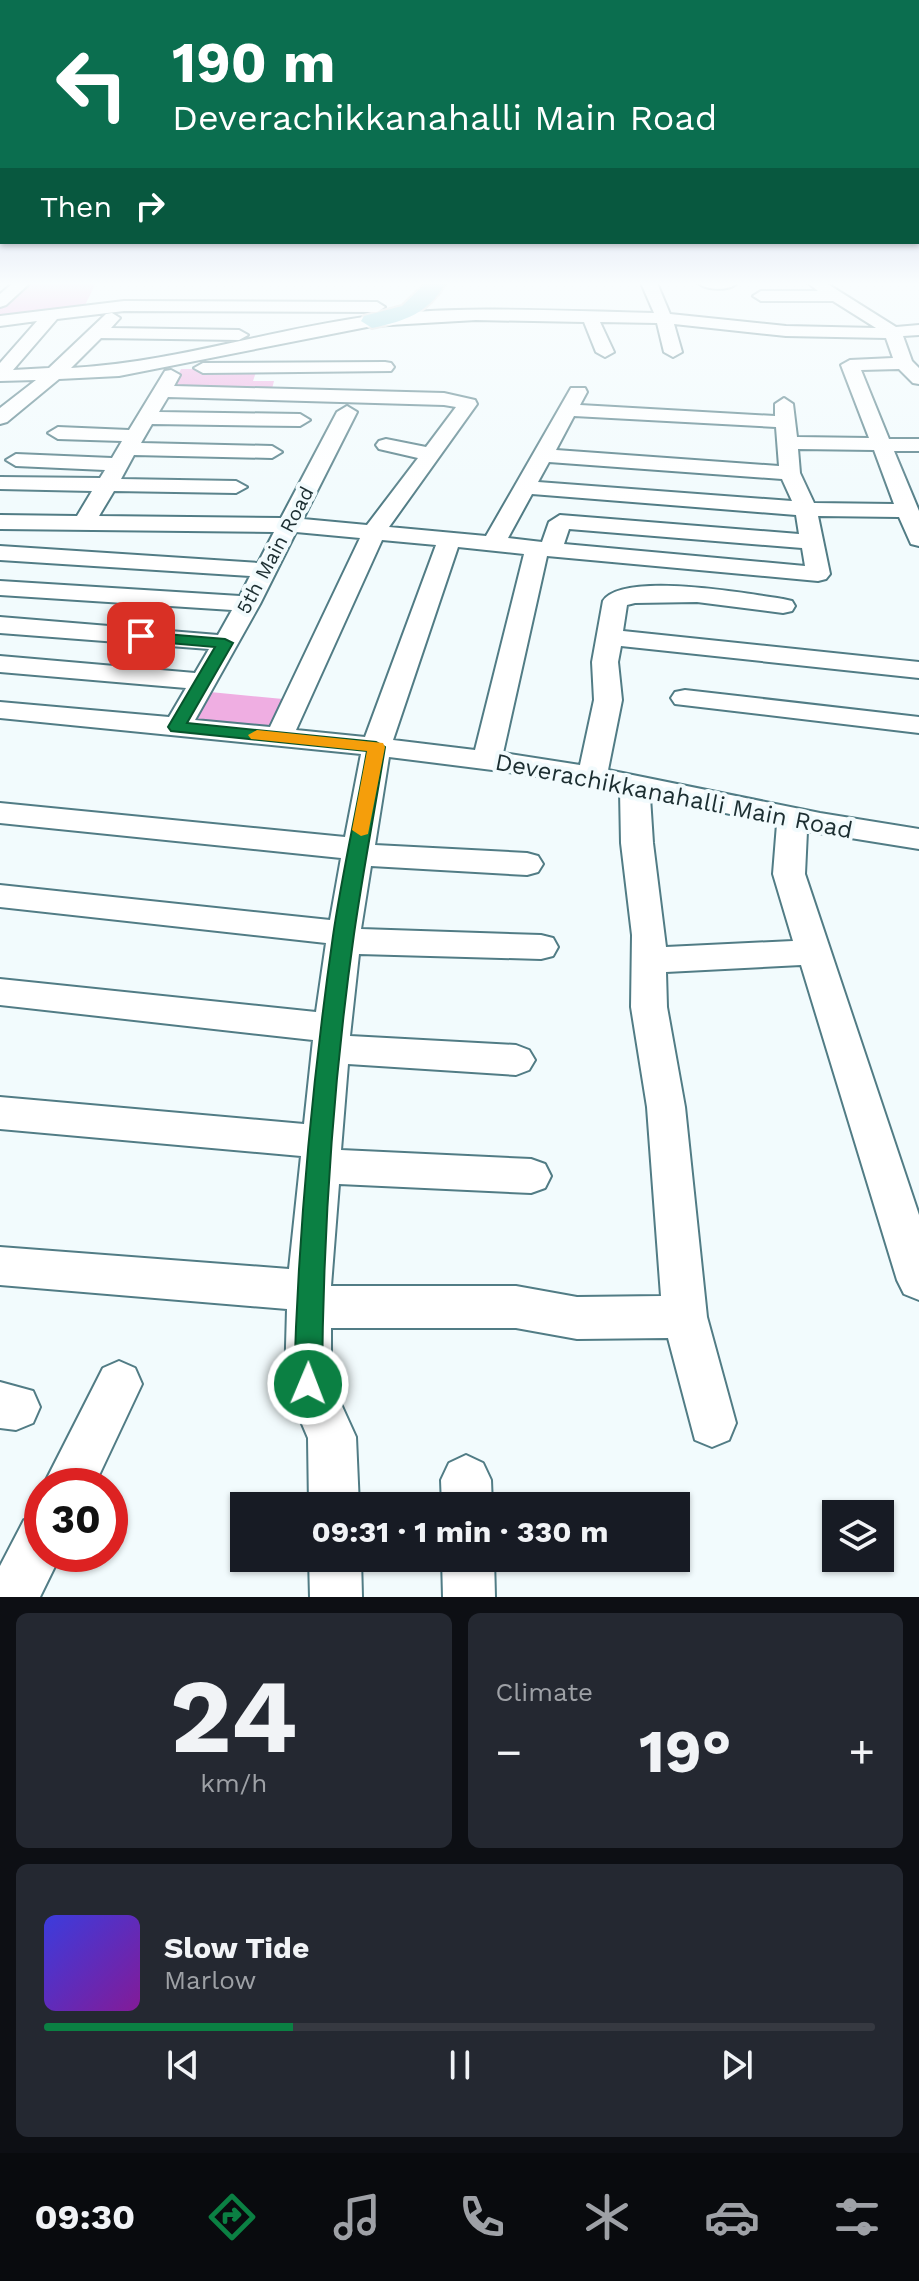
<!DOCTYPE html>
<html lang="en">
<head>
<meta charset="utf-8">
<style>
  :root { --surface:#171b24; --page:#242831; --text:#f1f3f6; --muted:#9ea1a6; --line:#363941; --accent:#0b8043 }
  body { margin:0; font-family:"Work Sans",sans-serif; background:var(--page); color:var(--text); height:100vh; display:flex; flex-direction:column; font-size:30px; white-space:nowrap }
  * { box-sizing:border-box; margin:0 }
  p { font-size:26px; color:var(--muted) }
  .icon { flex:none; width:44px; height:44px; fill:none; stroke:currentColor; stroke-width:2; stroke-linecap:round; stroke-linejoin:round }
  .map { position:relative; height:1597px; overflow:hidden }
  .drawer { display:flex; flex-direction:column; gap:16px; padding:16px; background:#0d0f14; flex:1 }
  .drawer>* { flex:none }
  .banner { position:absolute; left:0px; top:0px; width:920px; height:244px; box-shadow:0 2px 6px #0004; background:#0b6e4f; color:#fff; overflow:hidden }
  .controls { position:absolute; left:822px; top:1500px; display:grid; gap:16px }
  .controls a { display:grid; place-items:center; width:72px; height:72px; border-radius:0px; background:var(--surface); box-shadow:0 2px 6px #0004; font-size:40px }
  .speed { position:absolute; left:24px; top:1468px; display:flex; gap:16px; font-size:40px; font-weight:700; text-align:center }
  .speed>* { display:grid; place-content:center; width:104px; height:104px; border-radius:50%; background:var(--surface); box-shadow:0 2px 6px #0004; line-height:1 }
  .speed .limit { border:12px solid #d22; background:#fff; color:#111 }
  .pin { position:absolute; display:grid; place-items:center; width:68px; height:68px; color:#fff; margin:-34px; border-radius:16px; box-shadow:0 4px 12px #0006 }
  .me { position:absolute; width:88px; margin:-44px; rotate:1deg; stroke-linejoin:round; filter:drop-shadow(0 0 6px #0008) }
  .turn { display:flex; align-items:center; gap:28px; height:168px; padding:0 40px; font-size:36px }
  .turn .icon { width:104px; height:104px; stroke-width:2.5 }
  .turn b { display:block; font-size:56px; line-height:68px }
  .then { display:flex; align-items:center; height:76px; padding:0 40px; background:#0003; gap:16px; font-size:30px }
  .big { font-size:60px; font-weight:700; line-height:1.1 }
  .drawer .card { flex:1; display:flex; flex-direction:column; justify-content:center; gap:12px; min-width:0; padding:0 28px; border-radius:12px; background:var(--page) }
  .drawer .dial { align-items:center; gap:0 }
  .dial b { font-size:104px; line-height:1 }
  .song { display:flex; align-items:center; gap:24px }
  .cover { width:96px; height:96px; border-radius:12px; background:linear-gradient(135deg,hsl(240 70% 55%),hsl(290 70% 35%)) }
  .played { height:8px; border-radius:4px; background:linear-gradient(90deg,var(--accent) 30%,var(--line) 30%) }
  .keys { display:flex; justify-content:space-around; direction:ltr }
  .heat { display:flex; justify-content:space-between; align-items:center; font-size:44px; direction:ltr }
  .drawer .tiles { flex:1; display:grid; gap:16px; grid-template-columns:1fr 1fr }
  .card:last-child { grid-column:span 2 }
  .trip { position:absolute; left:230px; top:1492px; width:460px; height:80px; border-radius:0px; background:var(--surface); box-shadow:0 2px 6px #0004; font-weight:700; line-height:80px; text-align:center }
  .dock { display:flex; height:128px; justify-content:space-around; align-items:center; background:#090b0e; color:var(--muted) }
  .dock .icon { width:56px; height:56px }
  .dock .current { color:var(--accent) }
  .dock b { font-size:36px; color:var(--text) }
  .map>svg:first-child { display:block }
  .green { fill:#efaee2 }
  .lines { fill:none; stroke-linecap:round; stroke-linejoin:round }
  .minor-casing { stroke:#517c85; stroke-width:4 }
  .major-casing { stroke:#d2d5d6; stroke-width:4 }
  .minor { fill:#fff; fill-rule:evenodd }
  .major { fill:#87ceda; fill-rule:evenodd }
  .route { fill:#0b8043; stroke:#07532c; stroke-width:2 }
  .slow { fill:#f59e0b }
  .labels { text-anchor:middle; stroke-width:8; stroke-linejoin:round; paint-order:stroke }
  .far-street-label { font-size:20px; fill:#1c2e31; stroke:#f2fbfd }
  .street-label { font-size:24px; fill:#1c2e31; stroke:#f2fbfd }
</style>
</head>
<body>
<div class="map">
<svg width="919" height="1597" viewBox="0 0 919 1597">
  <rect width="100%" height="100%" fill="#f2fbfd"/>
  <!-- green -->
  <path class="green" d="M 18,283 L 96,283 L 85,305 L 0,315 L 0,297 Z
    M 181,369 L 257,369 L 253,381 L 274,381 L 272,389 L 172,389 Z
    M 210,692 L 283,699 L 269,729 L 194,721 Z"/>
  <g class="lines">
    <!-- minor casing -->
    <g class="minor-casing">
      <path id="minor" d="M 13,283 L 30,283 L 6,305 L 0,307 L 0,294 Z
        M 641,283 L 657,283 L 670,314 L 786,326 L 876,328 L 833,301 L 761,301 L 753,296 L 761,291 L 818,291 L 808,283 L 826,283 L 896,327 L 919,325 L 919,335 L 903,336 L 912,361 L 919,368 L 919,384 L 913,383 L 899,369 L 861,370 L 889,439 L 919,439 L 919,451 L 894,451 L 919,511 L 919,546 L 911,544 L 899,517 L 818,516 L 830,574 L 826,579 L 818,581 L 547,556 L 503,753 L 580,765 L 594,700 L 592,662 L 603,601 C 623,571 749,594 783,599 L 792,601 L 795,606 L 792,611 L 783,613 L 697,602 L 635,603 L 627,605 L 623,631 L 919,662 L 919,678 L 621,646 L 618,662 L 622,700 L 608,770 L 820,813 L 919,829 L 919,849 L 807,831 L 805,874 L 919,1215 L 919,1300 L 904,1294 L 897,1280 L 801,965 L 666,972 L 667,1007 L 685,1107 L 707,1317 L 736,1423 L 729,1440 L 712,1447 L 695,1440 L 668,1338 L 577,1339 L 516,1328 L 331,1328 L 331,1382 L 356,1437 L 359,1506 L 309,1506 L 308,1438 L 285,1384 L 287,1309 L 0,1285 L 0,1247 L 289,1269 L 301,1156 L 0,1129 L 0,1097 L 304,1124 L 313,1040 L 0,1005 L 0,979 L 316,1012 L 326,943 L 0,907 L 0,885 L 330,920 L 341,858 L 0,823 L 0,803 L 345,837 L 361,754 L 0,718 L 0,702 L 169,717 L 186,688 L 0,672 L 0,656 L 195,673 L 209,649 L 0,633 L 0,617 L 218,635 L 232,610 L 0,595 L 0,581 L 240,596 L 250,576 L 0,560 L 0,546 L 258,563 L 274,532 L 0,529 L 0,515 L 77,516 L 92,491 L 0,489 L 0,477 L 100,478 L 105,470 L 16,466 L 6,460 L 16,454 L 112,458 L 122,441 L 58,439 L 48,433 L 58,427 L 129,430 L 165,371 L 171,370 L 180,375 L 174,386 L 444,393 L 475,400 L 477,404 L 389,527 L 486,536 L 571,388 L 585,388 L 587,392 L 580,405 L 775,416 L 775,404 L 784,398 L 793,404 L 797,437 L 869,438 L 841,365 L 850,360 L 893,358 L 886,338 L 786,336 L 674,324 L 682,352 L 673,357 L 664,352 L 657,323 L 600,322 L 614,352 L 605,357 L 596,352 L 584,322 L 476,320 L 372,326 L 119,376 L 59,379 L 7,422 L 0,424 L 0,408 L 36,380 L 0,381 L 0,363 L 37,321 L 0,326 L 0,316 L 124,301 L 377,302 L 385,307 L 377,312 L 124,311 L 57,319 L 13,370 L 49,368 L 106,314 L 112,313 L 120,318 L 111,328 L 239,330 L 248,335 L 239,340 L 101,338 L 71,368 C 173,363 271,329 372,316 C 465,305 560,311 654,313 ZM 168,397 L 444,405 L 456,407 L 426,447 L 386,439 L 379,441 L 376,445 L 379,449 L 418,458 L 367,525 L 303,519 L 357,412 L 347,406 L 337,412 L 281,518 L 99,516 L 114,491 L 236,493 L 247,487 L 236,481 L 121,479 L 134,455 L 272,458 L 282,452 L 272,446 L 141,443 L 152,424 L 300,426 L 310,420 L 300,414 L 159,412 ZM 574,416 L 776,427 L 779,466 L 556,450 ZM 798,449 L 874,450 L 894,504 L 814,503 L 800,473 ZM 549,462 L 782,479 L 792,501 L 538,482 ZM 532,494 L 796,515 L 799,534 L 560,515 L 549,522 L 542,542 L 508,538 ZM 569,529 L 802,548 L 805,566 L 564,544 ZM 296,532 L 360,538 L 270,727 L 195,720 L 260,604 ZM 382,540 L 436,545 L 365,737 L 296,730 ZM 458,547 L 524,554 L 475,750 L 393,740 ZM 389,757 L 525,774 L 620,791 L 621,843 L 632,935 L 631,1007 L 647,1107 L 661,1296 L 577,1297 L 516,1286 L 331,1286 L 339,1184 L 531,1193 L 545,1188 L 551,1176 L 545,1164 L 531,1159 L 341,1150 L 348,1064 L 516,1075 L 529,1070 L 535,1060 L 529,1050 L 516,1045 L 350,1036 L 359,954 L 541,959 L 553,956 L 558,947 L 553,938 L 541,935 L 361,929 L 371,866 L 527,875 L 538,872 L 543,864 L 538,856 L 527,853 L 375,845 ZM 650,797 L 777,824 L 773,874 L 793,941 L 666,947 L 653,843 Z
        M 698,283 L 735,283 L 736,284 C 728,291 706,290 698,283 Z
        M 385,362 L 391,363 L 394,367 L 391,371 L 203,373 L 194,368 L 203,363 Z
        M 685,690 L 919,717 L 919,733 L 675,704 L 671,698 L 675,692 Z
        M 119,1361 L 135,1368 L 142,1384 L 94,1486 L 43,1486 L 103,1368 Z
        M 0,1382 L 33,1391 L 40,1407 L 33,1423 L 16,1430 L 0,1428 Z
        M 466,1455 L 483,1463 L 491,1480 L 492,1506 L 442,1506 L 441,1480 L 449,1463 Z
        M 42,1513 L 42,1554 L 61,1554 L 40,1597 L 0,1597 L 0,1566 L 24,1520 Z
        M 309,1558 L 361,1558 L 362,1597 L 310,1597 Z
        M 442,1558 L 494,1558 L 495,1597 L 443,1597 Z"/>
    </g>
    <!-- major casing -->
    <g class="major-casing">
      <path id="major" d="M 426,283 L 446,283 C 428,313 406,321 372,328 L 361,321 L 364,316 L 402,306 Z"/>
    </g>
    <!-- minor -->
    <use href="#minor" class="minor"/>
    <!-- major -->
    <use href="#major" class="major"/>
  </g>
  <!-- sky -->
  <linearGradient id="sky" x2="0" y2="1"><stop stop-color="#9aa1d5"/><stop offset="0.56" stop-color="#f9fdfe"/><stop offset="1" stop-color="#f9fdfe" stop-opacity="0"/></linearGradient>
  <rect width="919" height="506" fill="url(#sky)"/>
  <!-- route -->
  <path class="route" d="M 141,632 L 225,639 L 233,643 L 187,723 L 376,742 L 385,747 C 375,809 363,871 354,934 C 333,1082 323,1234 322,1384 L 318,1393 L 308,1398 L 298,1393 L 294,1384 C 298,1235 312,1084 333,936 C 342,874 356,813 367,751 L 171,731 L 168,727 L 215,647 L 135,640 L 133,636 Z"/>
  <!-- slow -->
  <path class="slow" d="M 257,730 L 383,743 L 385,747 L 368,834 L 361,836 L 352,830 L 367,751 L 251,739 L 248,735 Z"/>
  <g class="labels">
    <!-- far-street labels -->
    <g class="far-street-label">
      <text transform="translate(275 550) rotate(-62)" y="7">5th Main Road</text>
    </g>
    <!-- street labels -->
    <g class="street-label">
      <text transform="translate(674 796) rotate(11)" y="8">Deverachikkanahalli Main Road</text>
    </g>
  </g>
</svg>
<div class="controls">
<a><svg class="icon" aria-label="layers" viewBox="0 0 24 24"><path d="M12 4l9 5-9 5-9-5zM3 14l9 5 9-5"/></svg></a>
</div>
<div class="speed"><div class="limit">30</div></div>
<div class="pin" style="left:141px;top:636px;background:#d93025"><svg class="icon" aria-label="arrive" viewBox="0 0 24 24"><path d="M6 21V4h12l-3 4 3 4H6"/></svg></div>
<svg class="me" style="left:308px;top:1384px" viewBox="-20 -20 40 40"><circle r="17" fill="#0b8043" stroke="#fff" stroke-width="3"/><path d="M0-11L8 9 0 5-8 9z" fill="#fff"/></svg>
<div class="trip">09:31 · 1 min · 330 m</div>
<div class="banner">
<div class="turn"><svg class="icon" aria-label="left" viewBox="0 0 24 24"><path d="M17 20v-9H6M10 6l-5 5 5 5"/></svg><div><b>190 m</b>Deverachikkanahalli Main Road</div></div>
<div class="then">Then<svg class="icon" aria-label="right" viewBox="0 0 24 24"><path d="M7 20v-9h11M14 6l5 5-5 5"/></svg></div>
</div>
</div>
<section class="drawer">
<div class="tiles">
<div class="card dial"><b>24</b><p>km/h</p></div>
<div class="card"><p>Climate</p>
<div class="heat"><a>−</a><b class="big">19°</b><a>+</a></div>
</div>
<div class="card">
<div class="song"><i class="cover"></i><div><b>Slow Tide</b><p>Marlow</p></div></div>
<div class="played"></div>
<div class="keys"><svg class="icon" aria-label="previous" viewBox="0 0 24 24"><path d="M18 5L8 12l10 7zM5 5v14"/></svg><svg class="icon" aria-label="pause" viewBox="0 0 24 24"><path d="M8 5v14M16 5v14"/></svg><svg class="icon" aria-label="next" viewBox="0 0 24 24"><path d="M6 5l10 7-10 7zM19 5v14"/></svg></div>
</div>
</div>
</section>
<nav class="dock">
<b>09:30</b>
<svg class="icon current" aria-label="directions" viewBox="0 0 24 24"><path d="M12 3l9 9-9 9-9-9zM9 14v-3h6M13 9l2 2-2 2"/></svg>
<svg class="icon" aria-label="music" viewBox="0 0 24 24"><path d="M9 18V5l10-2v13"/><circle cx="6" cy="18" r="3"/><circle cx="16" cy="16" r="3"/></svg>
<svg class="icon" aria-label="phone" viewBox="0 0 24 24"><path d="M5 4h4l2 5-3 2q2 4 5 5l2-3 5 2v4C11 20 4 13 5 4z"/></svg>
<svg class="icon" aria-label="climate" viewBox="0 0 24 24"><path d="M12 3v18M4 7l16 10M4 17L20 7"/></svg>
<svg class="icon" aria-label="car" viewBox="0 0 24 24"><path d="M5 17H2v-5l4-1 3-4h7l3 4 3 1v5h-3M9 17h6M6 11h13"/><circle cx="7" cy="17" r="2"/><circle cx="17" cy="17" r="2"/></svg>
<svg class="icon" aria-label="filters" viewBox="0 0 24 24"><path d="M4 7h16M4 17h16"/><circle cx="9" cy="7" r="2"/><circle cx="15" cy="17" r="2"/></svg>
</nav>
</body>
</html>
